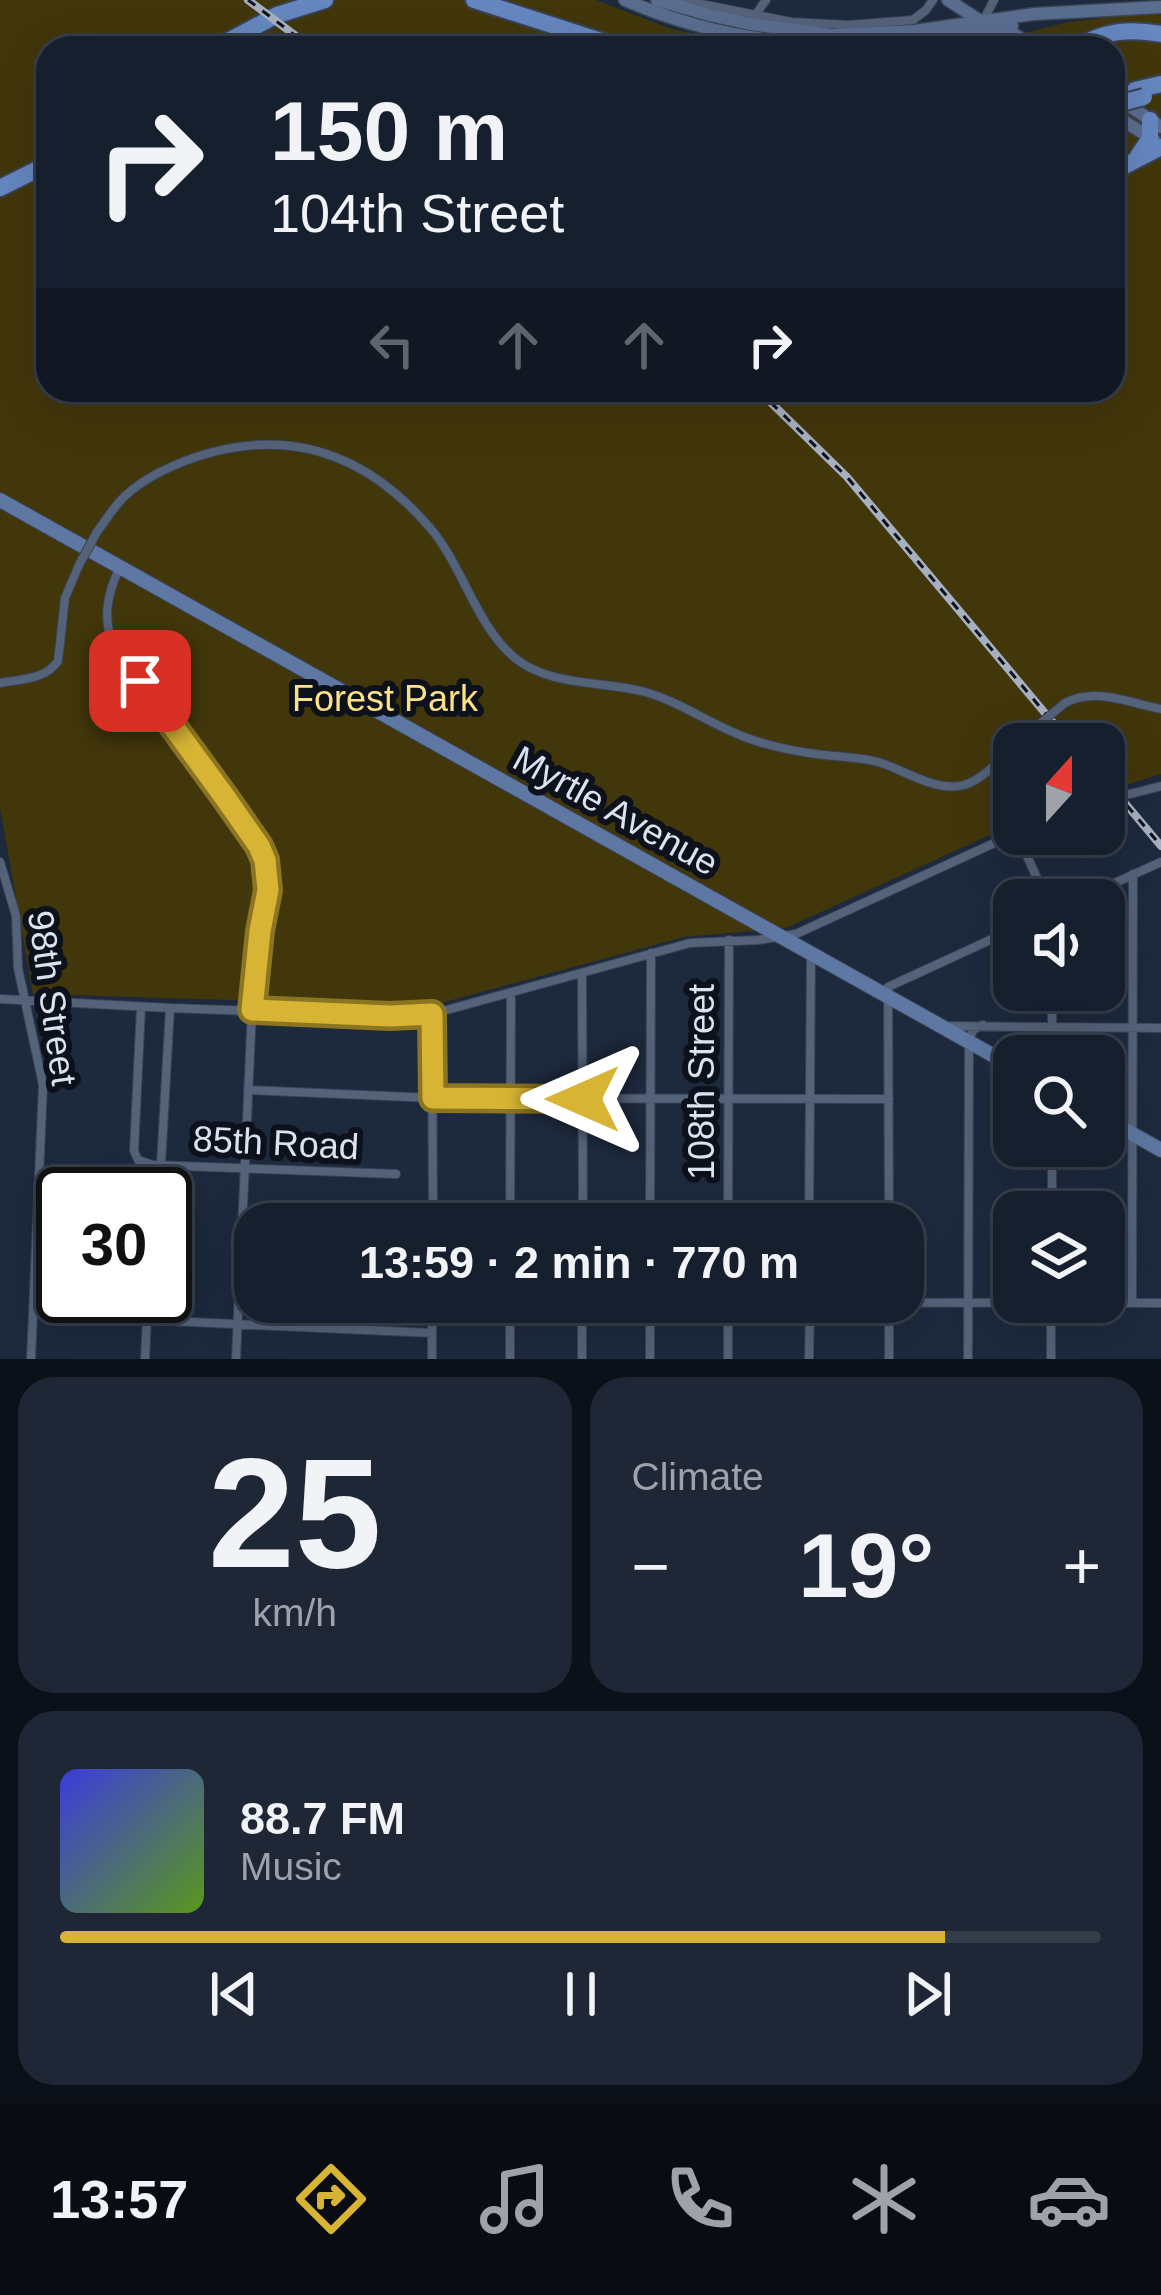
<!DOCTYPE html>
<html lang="en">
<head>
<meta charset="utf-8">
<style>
  :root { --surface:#161f2e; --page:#1f2736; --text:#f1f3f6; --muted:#9ea2aa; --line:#353d4a; --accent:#d7b434 }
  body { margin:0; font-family:Arial,sans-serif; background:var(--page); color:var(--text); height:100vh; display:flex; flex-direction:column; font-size:45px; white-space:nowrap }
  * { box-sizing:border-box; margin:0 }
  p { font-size:39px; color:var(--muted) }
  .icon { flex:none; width:66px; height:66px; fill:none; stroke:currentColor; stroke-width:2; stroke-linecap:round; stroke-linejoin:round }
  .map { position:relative; height:1359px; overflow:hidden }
  .sheet { display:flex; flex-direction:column; gap:18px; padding:18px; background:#0c1119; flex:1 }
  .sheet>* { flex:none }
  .top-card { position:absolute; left:36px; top:36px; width:1089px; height:366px; border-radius:36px; box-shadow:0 12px 48px #0002,0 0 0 3px var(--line); background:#161f2e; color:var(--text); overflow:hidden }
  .needle { width:78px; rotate:21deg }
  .fabs { position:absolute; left:993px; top:723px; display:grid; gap:24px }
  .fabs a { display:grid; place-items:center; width:132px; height:132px; border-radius:24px; background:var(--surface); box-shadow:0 12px 48px #0002,0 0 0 3px var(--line); font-size:60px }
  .speed { position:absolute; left:36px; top:1167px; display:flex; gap:24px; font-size:60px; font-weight:700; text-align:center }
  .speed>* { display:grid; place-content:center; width:156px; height:156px; border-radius:50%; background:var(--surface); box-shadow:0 12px 48px #0002,0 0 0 3px var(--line); line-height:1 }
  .speed .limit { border:6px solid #111; border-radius:18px; background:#fff; color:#111 }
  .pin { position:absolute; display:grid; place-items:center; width:102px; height:102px; color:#fff; margin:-51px; border-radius:24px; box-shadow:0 6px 18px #0006 }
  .me { position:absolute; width:132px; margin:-66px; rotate:270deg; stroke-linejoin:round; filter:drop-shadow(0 0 9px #0008) }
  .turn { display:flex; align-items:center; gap:42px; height:252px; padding:0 36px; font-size:54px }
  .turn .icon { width:156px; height:156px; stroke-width:2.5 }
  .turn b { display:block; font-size:84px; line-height:102px }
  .lanes { display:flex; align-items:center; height:114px; padding:0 36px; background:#0003; justify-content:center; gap:60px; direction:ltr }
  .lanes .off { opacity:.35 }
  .big { font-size:90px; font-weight:700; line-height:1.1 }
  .sheet .widget { flex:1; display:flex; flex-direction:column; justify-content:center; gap:18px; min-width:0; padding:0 42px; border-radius:36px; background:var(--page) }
  .sheet .dial { align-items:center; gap:0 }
  .dial b { font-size:156px; line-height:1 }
  .song { display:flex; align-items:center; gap:36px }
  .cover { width:144px; height:144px; border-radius:18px; background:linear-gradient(135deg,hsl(240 70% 55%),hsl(90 70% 35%)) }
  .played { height:12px; border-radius:6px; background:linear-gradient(90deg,var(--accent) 85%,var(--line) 85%) }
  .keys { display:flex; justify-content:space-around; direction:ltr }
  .heat { display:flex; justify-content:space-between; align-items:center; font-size:66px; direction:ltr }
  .sheet .tiles { flex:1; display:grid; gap:18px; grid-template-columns:1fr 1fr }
  .widget:last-child { grid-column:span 2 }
  .trip { position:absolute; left:234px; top:1203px; width:690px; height:120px; border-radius:36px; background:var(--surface); box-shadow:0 12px 48px #0002,0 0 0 3px var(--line); font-weight:700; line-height:120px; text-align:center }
  .tab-bar { display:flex; height:192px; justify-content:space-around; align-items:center; background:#090c12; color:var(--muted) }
  .tab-bar .icon { width:84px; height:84px }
  .tab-bar .active { color:var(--accent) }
  .tab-bar b { font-size:54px; color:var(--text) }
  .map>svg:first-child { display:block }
  .green { fill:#42360b }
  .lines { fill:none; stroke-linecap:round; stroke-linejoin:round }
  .street-casing { stroke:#3a4355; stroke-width:10 }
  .secondary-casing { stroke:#3a4355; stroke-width:15 }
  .primary-casing { stroke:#3a4355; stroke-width:16 }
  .highway-casing { stroke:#3a4355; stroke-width:20 }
  .street { stroke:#54627a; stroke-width:8 }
  .secondary { stroke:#596d8f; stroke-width:12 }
  .primary { stroke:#5e78a3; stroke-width:14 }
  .highway { stroke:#6586bf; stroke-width:16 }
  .rail-casing { stroke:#a7b0c0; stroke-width:8 }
  .rail { stroke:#0c111b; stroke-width:3; stroke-dasharray:9; stroke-linecap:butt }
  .street-bridge-casing { stroke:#3a4355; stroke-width:10; stroke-linecap:butt }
  .highway-bridge-casing { stroke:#3a4355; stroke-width:20; stroke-linecap:butt }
  .street-bridge { stroke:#54627a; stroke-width:8 }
  .highway-bridge { stroke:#6586bf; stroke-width:16 }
  .route-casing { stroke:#8c7522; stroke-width:30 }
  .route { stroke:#d7b434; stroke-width:21 }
  .labels { text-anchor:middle; stroke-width:12; stroke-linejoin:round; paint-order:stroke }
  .park-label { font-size:36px; fill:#fce187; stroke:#0c111b }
  .street-label { font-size:36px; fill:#dbe3f1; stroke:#0c111b }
</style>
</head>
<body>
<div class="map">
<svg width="1161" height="1359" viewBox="0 0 1161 1359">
  <rect width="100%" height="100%" fill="#1d293d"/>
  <!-- green -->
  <path class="green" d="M 0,0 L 596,0 L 669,28 L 756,48 L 48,48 L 48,390 L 1113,390 L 1113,48 L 940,48 L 979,44 L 1069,22 L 1161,11 L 1161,774 L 1126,785 L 1104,789 L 1104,744 L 1014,744 L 1014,824 L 786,928 L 684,937 L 430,1006 L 33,994 L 0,808 Z"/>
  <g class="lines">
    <!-- street casing -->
    <g class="street-casing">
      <path id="street" d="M 681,0 L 791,22 L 848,25 L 913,20 L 926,10 L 933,0
        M 754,17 L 766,0
        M 983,21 L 994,0
        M 97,532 C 106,520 114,506 125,496 C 145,477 170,466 196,457 C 290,426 368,455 431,529 C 463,567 477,627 515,658 C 548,686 604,681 645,692 C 684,703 715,728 753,740 C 776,748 799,752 824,755 C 841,757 860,757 878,762 C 903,769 936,793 964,785 C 983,780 1000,759 1014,746
        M 119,569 C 107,595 102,619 114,647 L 259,846 L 269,876 L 269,890 L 260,931 L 252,1010 L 236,1359
        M 0,683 C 20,679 45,680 58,661 L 65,598 L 79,565
        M 1065,703 C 1096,687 1129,703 1161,709
        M 1134,793 L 1161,786
        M 1017,834 L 1047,900
        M 0,862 L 16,916 L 18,968 L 43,1085 L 31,1359
        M 1077,900 L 1161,862
        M 582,974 L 583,1224
        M 0,999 L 170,1008 L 390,1016 L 432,1014 L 690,943 L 758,940 L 796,934 L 1014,834
        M 141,1007 L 134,1151 L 138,1160 L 153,1165 L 396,1174
        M 432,1014 L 433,1224
        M 944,1026 L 1161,1028
        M 1052,1056 L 1052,990
        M 248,1090 L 433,1098 L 889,1099
        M 161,1164 L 170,1008
        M 152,1194 L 153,1165
        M 1052,1212 L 1052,1146
        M 510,1224 L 511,994
        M 650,1224 L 651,953
        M 728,1224 L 729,940
        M 809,1224 L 811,954
        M 889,1224 L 888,987 L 1014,929
        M 241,1246 L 255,1247
        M 523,1302 L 1161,1303
        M 650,1302 L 650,1359
        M 1132,1303 L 1133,874
        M 147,1320 L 432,1333
        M 145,1359 L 148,1296
        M 432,1359 L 432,1302
        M 510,1359 L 510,1302
        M 582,1359 L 582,1302
        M 728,1359 L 728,1302
        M 809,1359 L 810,1303
        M 889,1359 L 889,1302
        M 968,1359 L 969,1041 L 973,1030 L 983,1025
        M 1051,1359 L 1051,1303"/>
    </g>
    <!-- secondary casing -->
    <g class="secondary-casing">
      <path id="secondary" d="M 625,0 C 757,57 875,51 1012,26
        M 657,0 L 709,15 L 750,24 L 832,35 L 914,31 L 1034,14 L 1161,7
        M 948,0 L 982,22
        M 1002,27 L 1037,48
        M 1113,95 L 1161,127
        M 1113,114 L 1155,141"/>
    </g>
    <!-- primary casing -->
    <g class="primary-casing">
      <path id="primary" d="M 0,500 L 1014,1067
        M 1104,1118 L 1161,1150"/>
    </g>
    <!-- highway casing -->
    <g class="highway-casing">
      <path id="highway" d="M 474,0 L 623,48
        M 215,48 L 277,15 L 325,0
        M 1007,48 L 1008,46
        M 1075,48 C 1104,31 1128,28 1161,34
        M 1135,90 L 1161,84
        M 1138,156 L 1150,138 L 1150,120
        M 1113,172 L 1161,147
        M 0,188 L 48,164"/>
    </g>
    <!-- street -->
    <use href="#street" class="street"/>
    <!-- secondary -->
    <use href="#secondary" class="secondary"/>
    <!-- primary -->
    <use href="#primary" class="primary"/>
    <!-- highway -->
    <use href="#highway" class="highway"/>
    <!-- rail casing -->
    <g class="rail-casing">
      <path id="rail" d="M 248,0 L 312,48
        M 758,390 L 847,477 L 1071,744
        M 1104,778 L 1161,846"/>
    </g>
    <!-- rail -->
    <use href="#rail" class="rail"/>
    <!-- street-bridge casing -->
    <g class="street-bridge-casing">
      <path id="street-bridge" d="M 79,565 L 97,532
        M 1031,731 L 1065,703
        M 1104,800 L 1134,793"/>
    </g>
    <!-- highway-bridge casing -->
    <g class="highway-bridge-casing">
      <path id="highway-bridge" d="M 1113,105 L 1144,97"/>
    </g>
    <!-- street-bridge -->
    <use href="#street-bridge" class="street-bridge"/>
    <!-- highway-bridge -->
    <use href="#highway-bridge" class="highway-bridge"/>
  </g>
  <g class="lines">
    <!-- route casing -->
    <g class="route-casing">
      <path id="route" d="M 140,681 L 224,796 L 259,846 L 265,860 L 268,890 L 260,931 L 252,1010 L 390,1016 L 432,1014 L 433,1098 L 583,1099"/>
    </g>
    <!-- route -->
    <use href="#route" class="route"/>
  </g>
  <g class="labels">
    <!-- park labels -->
    <g class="park-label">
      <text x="385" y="711">Forest Park</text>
    </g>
    <!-- street labels -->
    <g class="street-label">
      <text transform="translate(616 810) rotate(29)" y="13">Myrtle Avenue</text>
      <text transform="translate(53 998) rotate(82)" y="13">98th Street</text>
      <text transform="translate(701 1082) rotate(-90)" y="13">108th Street</text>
      <text transform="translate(276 1142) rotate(3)" y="13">85th Road</text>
    </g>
  </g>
</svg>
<div class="fabs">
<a><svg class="needle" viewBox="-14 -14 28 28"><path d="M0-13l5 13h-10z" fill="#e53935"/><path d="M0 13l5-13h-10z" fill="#9ea2aa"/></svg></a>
<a><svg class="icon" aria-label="sound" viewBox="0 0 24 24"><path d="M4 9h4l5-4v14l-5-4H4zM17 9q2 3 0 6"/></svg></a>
<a><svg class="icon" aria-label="search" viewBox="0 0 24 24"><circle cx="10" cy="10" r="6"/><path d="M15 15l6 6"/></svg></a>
<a><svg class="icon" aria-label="layers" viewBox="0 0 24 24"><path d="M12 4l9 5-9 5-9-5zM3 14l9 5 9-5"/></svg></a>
</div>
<div class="speed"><div class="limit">30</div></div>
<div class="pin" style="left:140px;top:681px;background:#d93025"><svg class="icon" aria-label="arrive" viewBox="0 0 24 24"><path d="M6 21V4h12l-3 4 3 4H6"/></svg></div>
<svg class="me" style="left:583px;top:1099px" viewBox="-20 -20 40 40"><path d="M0-17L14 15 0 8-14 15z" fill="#d7b434" stroke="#fff" stroke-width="4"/></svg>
<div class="trip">13:59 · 2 min · 770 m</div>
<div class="top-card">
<div class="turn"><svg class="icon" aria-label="right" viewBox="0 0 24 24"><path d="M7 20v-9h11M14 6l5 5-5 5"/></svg><div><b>150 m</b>104th Street</div></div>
<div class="lanes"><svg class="icon off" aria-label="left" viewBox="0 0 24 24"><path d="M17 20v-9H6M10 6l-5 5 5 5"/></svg><svg class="icon off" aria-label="ahead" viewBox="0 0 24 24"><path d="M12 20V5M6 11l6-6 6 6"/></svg><svg class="icon off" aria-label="ahead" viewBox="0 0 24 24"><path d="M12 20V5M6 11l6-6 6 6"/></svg><svg class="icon" aria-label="right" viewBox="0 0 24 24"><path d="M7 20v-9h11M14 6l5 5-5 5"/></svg></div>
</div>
</div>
<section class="sheet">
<div class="tiles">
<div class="widget dial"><b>25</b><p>km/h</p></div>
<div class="widget"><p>Climate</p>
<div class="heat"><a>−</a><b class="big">19°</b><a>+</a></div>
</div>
<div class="widget">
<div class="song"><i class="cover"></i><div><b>88.7 FM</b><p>Music</p></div></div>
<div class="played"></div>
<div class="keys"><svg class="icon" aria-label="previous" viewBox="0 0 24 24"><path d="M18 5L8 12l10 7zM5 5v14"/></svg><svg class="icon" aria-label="pause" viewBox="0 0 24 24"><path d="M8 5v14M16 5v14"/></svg><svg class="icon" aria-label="next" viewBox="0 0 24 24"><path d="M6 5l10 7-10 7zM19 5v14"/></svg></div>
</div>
</div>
</section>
<nav class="tab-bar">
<b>13:57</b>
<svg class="icon active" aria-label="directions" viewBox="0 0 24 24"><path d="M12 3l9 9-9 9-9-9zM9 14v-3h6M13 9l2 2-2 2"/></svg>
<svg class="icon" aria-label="music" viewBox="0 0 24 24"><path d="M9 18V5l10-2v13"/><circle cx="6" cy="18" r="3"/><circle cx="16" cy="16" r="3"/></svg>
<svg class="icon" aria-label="phone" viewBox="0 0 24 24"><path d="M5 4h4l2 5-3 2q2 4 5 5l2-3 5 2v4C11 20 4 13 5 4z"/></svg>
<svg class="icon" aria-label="climate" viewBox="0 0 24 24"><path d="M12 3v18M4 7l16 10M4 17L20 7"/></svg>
<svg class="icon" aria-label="car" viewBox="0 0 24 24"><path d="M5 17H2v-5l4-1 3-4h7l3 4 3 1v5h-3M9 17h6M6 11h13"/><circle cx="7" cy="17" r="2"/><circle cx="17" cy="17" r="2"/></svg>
</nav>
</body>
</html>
